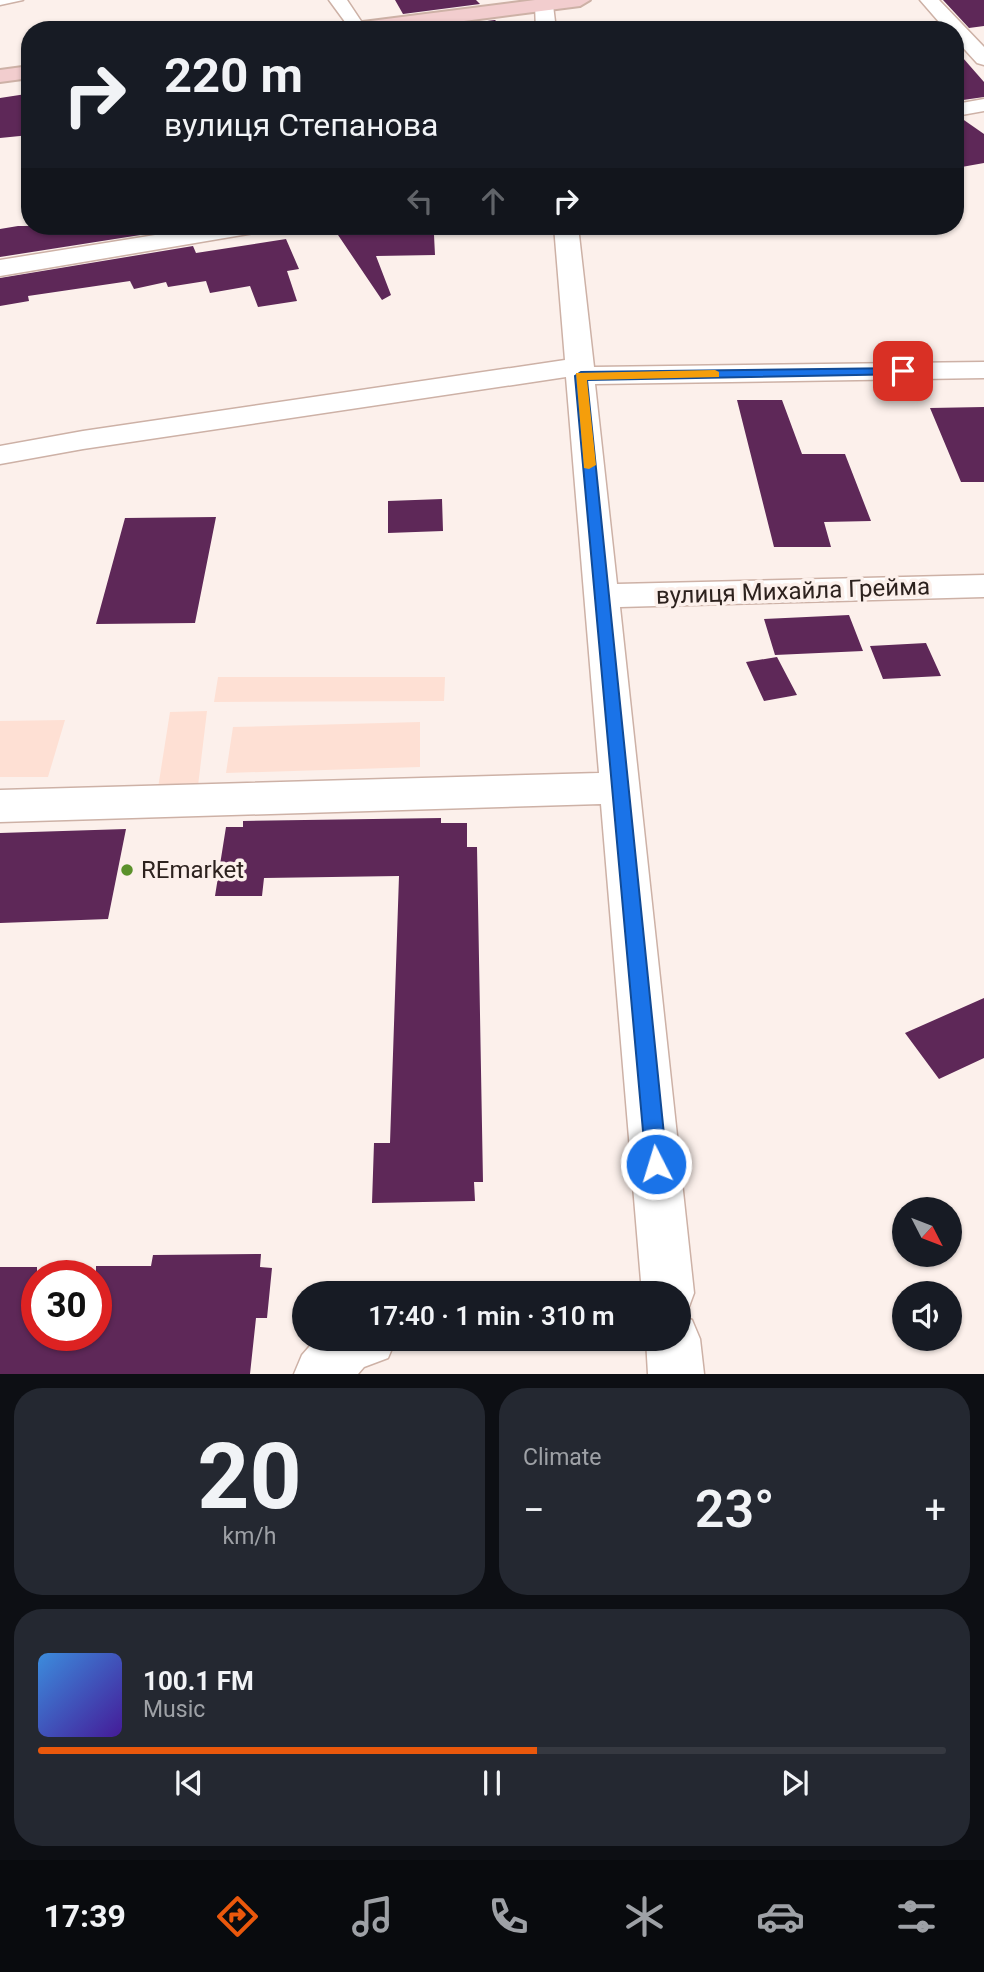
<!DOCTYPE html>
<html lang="en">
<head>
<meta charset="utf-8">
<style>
  :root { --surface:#171b24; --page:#242831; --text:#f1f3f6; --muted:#9ea1a6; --line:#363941; --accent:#ea580c }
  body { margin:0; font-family:Roboto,sans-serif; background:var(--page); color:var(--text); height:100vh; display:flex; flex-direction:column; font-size:26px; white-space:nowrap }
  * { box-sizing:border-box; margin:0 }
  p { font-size:23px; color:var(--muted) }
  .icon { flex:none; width:38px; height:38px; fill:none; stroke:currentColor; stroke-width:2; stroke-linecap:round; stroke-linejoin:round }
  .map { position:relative; height:1374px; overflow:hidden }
  .sheet { display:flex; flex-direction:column; gap:14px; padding:14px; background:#0d0f14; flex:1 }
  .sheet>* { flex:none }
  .banner { position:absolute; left:21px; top:21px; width:943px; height:214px; border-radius:28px; box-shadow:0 2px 5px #0004; background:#171b24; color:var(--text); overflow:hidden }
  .needle { width:46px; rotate:132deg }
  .tools { position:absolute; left:892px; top:1197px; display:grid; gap:14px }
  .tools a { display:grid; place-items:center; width:70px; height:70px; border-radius:50%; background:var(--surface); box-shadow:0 2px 5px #0004; font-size:35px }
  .speed { position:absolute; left:21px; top:1260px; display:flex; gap:14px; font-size:35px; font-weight:700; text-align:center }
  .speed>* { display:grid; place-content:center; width:91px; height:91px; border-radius:50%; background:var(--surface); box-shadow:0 2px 5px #0004; line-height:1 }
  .speed .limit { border:10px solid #d22; background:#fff; color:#111 }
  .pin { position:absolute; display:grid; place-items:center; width:60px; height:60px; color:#fff; margin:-30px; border-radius:14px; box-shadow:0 4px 10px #0006 }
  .me { position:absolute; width:77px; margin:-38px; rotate:355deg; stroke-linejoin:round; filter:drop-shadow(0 0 5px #0008) }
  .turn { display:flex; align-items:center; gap:24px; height:147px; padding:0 28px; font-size:32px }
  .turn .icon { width:91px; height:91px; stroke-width:2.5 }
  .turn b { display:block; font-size:49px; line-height:60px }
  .lanes { display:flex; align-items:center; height:66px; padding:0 28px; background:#0003; justify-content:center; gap:35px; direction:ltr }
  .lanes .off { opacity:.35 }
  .big { font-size:52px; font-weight:600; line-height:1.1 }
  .sheet .card { flex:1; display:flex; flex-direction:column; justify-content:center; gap:10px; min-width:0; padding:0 24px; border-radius:28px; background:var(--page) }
  .sheet .dial { align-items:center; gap:0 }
  .dial b { font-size:91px; line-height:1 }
  .song { display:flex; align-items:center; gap:21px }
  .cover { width:84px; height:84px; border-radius:10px; background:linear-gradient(135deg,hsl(210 70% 55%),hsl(260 70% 35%)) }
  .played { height:7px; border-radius:4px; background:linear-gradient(90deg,var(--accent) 55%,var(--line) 55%) }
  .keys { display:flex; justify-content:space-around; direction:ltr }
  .heat { display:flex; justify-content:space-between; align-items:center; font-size:38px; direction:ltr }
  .sheet .tiles { flex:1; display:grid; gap:14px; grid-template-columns:1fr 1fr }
  .card:last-child { grid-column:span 2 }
  .trip { position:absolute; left:292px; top:1281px; width:399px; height:70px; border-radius:35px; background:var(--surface); box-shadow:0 2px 5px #0004; font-weight:600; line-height:70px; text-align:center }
  .menu { display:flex; height:112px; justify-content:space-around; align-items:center; background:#090b0e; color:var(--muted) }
  .menu .icon { width:49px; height:49px }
  .menu .current { color:var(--accent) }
  .menu b { font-size:32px; color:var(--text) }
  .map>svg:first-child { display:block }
  .built { fill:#fee0d4 }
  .building { fill:#5e2858 }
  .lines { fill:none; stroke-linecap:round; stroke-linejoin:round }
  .lane-casing { stroke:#cdb1a6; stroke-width:3 }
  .street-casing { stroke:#cdb1a6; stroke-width:3 }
  .secondary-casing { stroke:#cdb1a6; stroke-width:4 }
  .lane { fill:#fff; fill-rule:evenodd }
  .street { fill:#fff; fill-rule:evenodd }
  .secondary { fill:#f2cdce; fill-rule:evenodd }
  .route { fill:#1a73e8; stroke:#114b97; stroke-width:2 }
  .slow { fill:#f59e0b }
  .poi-dot { fill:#5b912b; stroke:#fcf0eb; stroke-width:2.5 }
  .labels { text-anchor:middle; stroke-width:7; stroke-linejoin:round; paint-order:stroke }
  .street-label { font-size:24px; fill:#2d221e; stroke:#fcf0eb }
  .poi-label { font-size:24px; fill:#2d221e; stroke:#fcf0eb; text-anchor:start }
</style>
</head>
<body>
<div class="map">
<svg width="984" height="1374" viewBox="0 0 984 1374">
  <rect width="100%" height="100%" fill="#fcf0eb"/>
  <!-- built -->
  <path class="built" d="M 218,677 L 445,677 L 444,701 L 214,702 Z
    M 207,711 L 198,786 L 158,788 L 170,712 Z
    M 65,720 L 48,777 L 0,777 L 0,721 Z
    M 420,722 L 420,767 L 226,773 L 233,727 Z"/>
  <!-- building -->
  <path class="building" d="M 395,0 L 476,0 L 480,4 L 403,14 Z
    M 943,0 L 984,0 L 984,26 L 969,28 Z
    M 495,20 L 505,30 L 417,30 Z
    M 956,50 L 984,82 L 984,97 L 956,101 Z
    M 26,94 L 30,135 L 0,138 L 0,98 Z
    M 956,118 L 961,118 L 984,134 L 984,163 L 956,168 Z
    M 18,226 L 184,226 L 185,228 L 0,257 L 0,229 Z
    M 343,226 L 428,226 L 434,235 L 435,255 L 376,256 L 391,295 L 382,300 L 336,232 L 344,230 Z
    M 286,239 L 299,269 L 287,271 L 297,301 L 258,307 L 250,286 L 210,293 L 206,281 L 168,287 L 166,282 L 134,289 L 130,281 L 28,296 L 29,301 L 0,306 L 0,278 L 193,246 L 196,253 Z
    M 737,400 L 782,400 L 802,454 L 845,454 L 871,521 L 824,522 L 831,547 L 774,547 Z
    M 984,407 L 984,482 L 961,482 L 930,408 Z
    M 442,499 L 443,531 L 388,533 L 388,501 Z
    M 216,517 L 195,623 L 96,624 L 125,518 Z
    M 849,615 L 863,651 L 775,655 L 764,619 Z
    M 926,643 L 941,676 L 883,679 L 870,646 Z
    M 777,657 L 797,695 L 764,701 L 746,662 Z
    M 441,818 L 441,823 L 467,823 L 467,847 L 477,847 L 483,1182 L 474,1182 L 475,1201 L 372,1203 L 374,1143 L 390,1143 L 399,876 L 264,878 L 262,896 L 215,896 L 226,827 L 243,827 L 243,821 Z
    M 126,829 L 108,919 L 0,923 L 0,833 Z
    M 984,998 L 984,1058 L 939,1079 L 905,1033 Z
    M 261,1254 L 260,1267 L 272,1268 L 267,1318 L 256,1318 L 250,1374 L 0,1374 L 0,1267 L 37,1267 L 37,1335 L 96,1335 L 96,1266 L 151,1266 L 153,1255 Z"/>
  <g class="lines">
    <!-- lane casing -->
    <g class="lane-casing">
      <path id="lane" d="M 0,0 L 23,0 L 0,5 Z"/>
    </g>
    <!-- street casing -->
    <g class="street-casing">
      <path id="street" d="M 329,0 L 347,0 L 367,30 L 351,30 Z
        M 546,0 L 553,5 L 556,30 L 536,30 L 535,5 L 537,1 Z
        M 920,0 L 939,0 L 984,47 L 984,65 L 977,63 L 956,40 L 956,30 L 946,30 Z
        M 984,99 L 984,111 L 956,116 L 956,104 Z
        M 211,226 L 266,226 L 263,231 L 254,233 L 0,276 L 0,260 Z
        M 554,226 L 578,226 L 594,367 L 984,362 L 984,378 L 595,384 L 617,584 L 984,575 L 984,597 L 620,607 L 694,1293 L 687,1312 L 680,1315 L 692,1320 L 700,1339 L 704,1374 L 648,1374 L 646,1339 L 679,1339 L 679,1293 L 642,1293 L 601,804 L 0,822 L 0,790 L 599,773 L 566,377 L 83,449 L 0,464 L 0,446 L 83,431 L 565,360 Z
        M 316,1339 L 396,1339 L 388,1358 L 364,1367 L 358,1374 L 294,1374 L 302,1355 Z"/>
    </g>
    <!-- secondary casing -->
    <g class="secondary-casing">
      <path id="secondary" d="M 535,0 L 590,0 L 580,6 L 395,30 L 337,30 L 347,24 Z
        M 30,66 L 30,78 L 0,82 L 0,70 Z"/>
    </g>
    <!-- lane -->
    <use href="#lane" class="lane"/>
    <!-- street -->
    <use href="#street" class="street"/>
    <!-- secondary -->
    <use href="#secondary" class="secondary"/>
  </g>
  <!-- route -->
  <path class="route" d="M 903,368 L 908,369 L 908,374 L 587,380 L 667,1164 L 664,1171 L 656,1174 L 649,1171 L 646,1164 L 575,376 L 581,372 Z"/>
  <!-- slow -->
  <path class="slow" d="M 715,370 L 719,372 L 719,377 L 587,380 L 596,465 L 589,469 L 584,468 L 576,373 Z"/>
  <!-- markers -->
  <circle class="poi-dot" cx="127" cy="870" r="7"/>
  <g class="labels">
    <!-- street labels -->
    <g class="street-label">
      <text transform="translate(793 591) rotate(-2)" y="8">вулиця Михайла Грейма</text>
    </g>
    <!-- poi labels -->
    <g class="poi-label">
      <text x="141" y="878">REmarket</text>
    </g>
  </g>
</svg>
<div class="tools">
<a><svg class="needle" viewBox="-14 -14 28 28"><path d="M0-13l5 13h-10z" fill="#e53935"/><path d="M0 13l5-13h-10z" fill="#9ea1a6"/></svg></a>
<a><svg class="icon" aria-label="sound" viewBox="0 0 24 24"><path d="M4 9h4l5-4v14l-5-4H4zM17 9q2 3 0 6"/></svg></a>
</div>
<div class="speed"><div class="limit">30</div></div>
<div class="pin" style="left:903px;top:371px;background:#d93025"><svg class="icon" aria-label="arrive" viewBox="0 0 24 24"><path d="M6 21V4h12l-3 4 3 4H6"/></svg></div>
<svg class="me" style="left:656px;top:1164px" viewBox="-20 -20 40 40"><circle r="17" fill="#1a73e8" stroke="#fff" stroke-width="3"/><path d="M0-11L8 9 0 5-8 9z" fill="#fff"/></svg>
<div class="trip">17:40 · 1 min · 310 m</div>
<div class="banner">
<div class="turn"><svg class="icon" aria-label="right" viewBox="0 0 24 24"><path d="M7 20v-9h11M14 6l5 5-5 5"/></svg><div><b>220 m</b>вулиця Степанова</div></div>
<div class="lanes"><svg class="icon off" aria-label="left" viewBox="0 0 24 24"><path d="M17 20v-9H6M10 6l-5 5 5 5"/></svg><svg class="icon off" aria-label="ahead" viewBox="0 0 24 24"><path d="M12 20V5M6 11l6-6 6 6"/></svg><svg class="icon" aria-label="right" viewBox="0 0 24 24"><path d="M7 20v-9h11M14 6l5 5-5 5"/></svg></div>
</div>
</div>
<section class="sheet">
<div class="tiles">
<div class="card dial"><b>20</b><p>km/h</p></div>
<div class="card"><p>Climate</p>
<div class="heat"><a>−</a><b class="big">23°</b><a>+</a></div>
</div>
<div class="card">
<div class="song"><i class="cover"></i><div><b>100.1 FM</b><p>Music</p></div></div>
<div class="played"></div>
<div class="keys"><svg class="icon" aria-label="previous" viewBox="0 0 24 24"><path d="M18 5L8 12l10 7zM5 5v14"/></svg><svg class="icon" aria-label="pause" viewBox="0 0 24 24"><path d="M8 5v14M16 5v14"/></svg><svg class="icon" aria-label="next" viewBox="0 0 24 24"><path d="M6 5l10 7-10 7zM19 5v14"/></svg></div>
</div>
</div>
</section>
<nav class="menu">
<b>17:39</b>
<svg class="icon current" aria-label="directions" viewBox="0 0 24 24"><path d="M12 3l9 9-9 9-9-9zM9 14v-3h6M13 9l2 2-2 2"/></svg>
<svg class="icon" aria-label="music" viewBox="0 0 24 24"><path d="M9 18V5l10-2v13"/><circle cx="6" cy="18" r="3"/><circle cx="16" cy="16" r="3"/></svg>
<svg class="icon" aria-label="phone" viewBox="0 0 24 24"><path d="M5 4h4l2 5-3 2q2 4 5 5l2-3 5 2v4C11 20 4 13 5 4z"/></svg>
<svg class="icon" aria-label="climate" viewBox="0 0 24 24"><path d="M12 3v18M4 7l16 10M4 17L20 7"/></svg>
<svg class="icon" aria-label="car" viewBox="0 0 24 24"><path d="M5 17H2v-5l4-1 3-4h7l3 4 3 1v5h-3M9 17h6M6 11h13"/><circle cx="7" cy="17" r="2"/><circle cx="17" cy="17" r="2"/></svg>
<svg class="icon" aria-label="filters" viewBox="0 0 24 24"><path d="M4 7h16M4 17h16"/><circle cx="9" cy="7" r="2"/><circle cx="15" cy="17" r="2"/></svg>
</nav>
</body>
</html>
